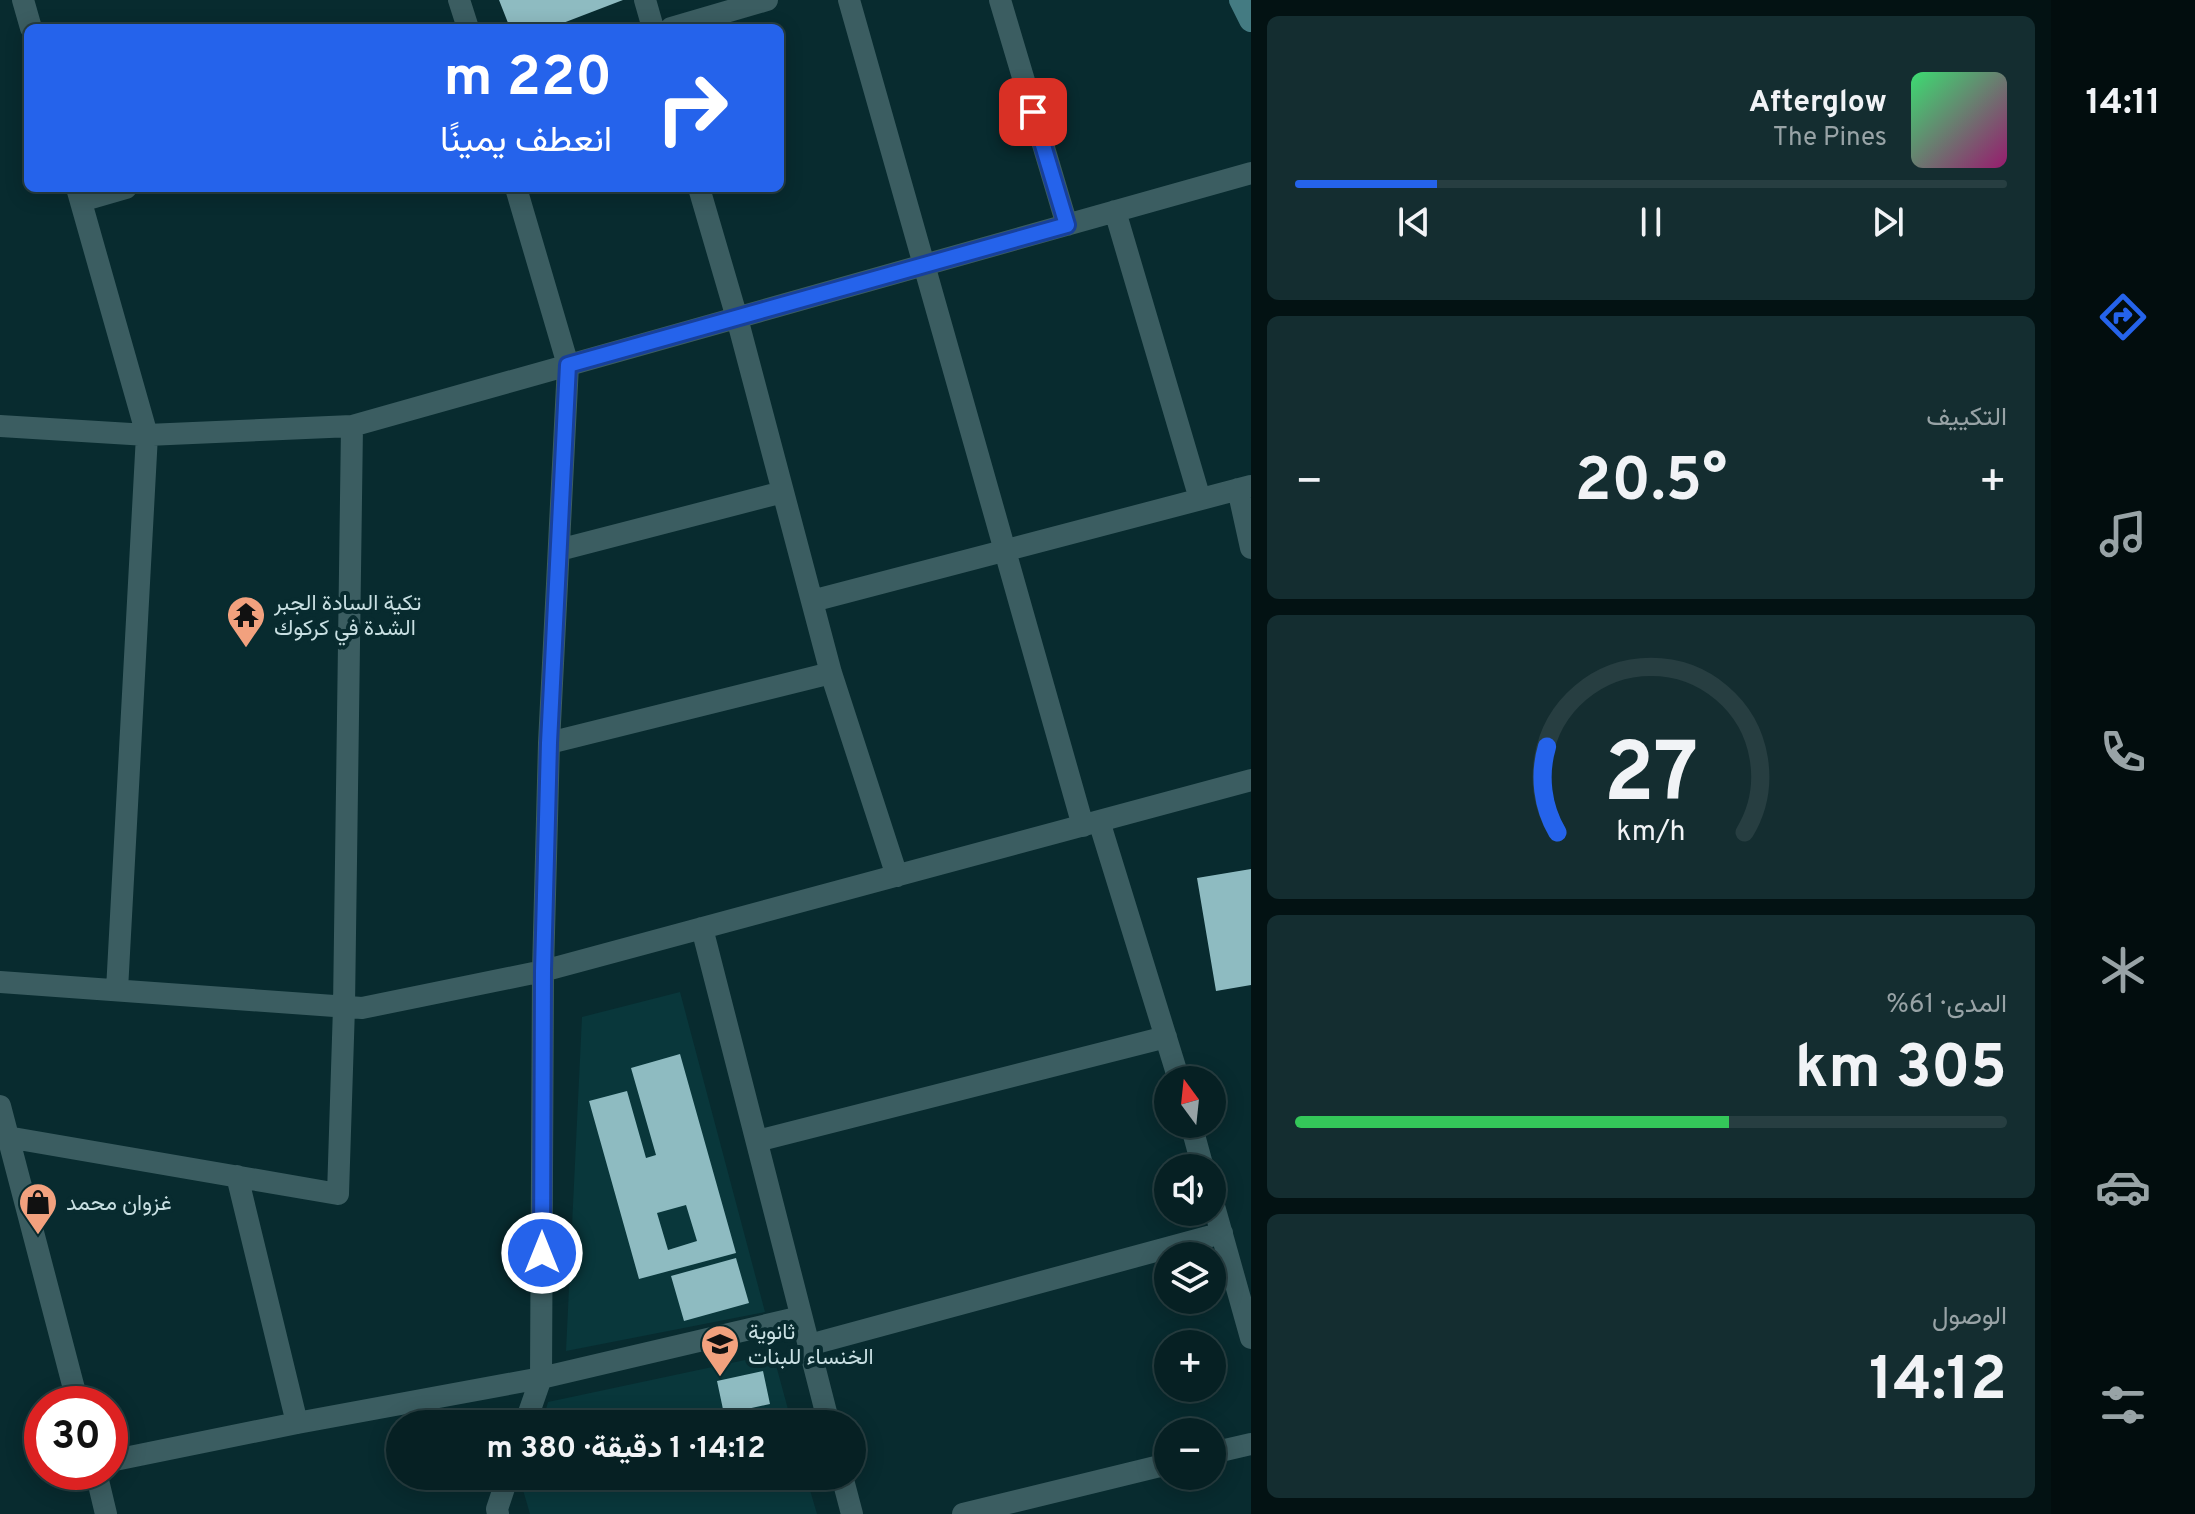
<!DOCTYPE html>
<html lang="ar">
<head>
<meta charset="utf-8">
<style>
  :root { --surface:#062023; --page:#142d30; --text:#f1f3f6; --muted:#98a3a6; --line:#273e41; --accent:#2563eb }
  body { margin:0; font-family:Overpass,Vazirmatn,sans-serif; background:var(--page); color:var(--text); direction:rtl; height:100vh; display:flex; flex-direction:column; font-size:30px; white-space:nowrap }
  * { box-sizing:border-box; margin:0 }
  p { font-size:26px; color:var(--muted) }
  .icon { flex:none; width:44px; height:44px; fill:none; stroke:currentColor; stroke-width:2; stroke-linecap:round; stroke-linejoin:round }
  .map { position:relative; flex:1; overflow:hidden; direction:ltr }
  .side { display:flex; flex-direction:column; gap:16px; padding:16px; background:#031213; width:800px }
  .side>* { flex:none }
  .guide { position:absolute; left:24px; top:24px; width:760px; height:168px; border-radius:12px; box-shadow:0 4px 20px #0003,0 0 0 2px var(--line); direction:rtl; background:#2563eb; color:#fff; overflow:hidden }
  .needle { width:52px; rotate:345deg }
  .tools { position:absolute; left:1154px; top:1066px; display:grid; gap:16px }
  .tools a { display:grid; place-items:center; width:72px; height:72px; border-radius:50%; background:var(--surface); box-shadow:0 4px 20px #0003,0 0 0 2px var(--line); font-size:40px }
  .speed { position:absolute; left:24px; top:1386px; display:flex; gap:16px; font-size:40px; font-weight:700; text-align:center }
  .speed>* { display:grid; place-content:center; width:104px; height:104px; border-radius:50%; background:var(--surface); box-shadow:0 4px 20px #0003,0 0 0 2px var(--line); line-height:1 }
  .speed .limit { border:12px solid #d22; background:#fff; color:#111 }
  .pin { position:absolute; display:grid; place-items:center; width:68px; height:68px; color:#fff; margin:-34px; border-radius:16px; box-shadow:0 4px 12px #0006 }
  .me { position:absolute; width:88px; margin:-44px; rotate:0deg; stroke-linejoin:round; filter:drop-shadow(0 0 6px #0008) }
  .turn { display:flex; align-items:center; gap:28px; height:168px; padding:0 40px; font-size:36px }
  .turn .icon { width:104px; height:104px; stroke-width:2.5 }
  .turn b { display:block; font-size:56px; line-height:68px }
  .big { font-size:60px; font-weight:700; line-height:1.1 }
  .side .card { flex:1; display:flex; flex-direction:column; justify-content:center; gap:12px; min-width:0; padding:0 28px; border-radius:12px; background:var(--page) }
  .side .dial { align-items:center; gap:0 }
  .dial svg { height:208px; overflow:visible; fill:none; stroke:var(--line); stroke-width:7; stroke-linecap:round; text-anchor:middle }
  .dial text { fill:var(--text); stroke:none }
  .song { display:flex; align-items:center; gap:24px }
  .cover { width:96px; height:96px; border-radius:12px; background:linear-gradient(135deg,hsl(140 70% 55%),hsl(320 70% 35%)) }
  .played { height:8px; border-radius:4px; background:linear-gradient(90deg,var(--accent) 20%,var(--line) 20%) }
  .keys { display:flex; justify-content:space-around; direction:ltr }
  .heat { display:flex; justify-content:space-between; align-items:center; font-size:44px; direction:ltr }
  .charge { height:12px; border-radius:6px; background:linear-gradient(90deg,#34c759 61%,var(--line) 0) }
  .trip { position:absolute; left:386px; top:1410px; width:480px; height:80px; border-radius:40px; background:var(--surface); box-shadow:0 4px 20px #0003,0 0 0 2px var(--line); font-weight:700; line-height:80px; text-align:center; direction:rtl }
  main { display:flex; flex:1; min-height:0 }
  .dock { display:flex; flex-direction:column; width:144px; justify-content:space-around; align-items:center; background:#020d0e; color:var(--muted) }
  .dock .icon { width:56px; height:56px }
  .dock .selected { color:var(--accent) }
  .dock b { font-size:36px; color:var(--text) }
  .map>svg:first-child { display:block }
  .built { fill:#09373b }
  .building { fill:#8ebbc1; fill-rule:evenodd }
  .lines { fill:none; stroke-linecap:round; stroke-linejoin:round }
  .street { stroke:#3b5d61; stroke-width:22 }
  .secondary { stroke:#447b82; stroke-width:24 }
  .route-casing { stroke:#184099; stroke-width:20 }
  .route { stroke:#2563eb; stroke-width:14 }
  .labels { text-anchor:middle; stroke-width:8; stroke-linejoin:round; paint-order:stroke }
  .poi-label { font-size:22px; fill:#c8dfe2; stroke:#082b2f; text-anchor:start }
</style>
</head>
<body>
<main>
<nav class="dock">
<b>14:11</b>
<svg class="icon selected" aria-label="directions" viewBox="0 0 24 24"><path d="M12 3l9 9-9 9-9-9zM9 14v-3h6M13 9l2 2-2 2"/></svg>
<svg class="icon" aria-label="music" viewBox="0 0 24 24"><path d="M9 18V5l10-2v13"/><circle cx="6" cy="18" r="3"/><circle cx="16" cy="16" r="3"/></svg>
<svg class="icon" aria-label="phone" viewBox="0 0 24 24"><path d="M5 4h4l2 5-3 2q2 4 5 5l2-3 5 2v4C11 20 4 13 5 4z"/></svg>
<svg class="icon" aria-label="climate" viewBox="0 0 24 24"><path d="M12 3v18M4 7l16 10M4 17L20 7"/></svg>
<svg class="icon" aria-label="car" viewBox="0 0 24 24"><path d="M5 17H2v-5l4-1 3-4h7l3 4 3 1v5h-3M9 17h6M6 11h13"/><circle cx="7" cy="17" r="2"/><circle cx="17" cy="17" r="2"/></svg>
<svg class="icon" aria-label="filters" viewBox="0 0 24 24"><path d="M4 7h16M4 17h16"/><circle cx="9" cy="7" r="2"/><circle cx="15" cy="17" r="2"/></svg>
</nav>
<section class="side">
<div class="card">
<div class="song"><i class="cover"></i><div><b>Afterglow</b><p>The Pines</p></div></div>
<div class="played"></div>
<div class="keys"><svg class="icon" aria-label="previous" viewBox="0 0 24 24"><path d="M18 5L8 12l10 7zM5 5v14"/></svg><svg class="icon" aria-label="pause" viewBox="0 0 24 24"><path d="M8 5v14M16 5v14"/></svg><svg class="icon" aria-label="next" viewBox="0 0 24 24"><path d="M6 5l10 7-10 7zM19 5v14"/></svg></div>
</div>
<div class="card"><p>التكييف</p>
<div class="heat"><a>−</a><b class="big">20.5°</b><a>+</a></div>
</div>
<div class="card dial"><svg viewBox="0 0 100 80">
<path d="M14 69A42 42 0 1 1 86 69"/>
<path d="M14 69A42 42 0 0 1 10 36" stroke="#2563eb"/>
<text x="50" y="56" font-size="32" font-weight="700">27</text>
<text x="50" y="72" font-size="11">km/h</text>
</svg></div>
<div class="card"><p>المدى · 61%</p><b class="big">305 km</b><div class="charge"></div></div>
<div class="card"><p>الوصول</p><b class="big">14:12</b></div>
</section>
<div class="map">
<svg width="1251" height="1514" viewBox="0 0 1251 1514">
  <rect width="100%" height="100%" fill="#082b2f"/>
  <!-- built -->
  <path class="built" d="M 680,992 L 765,1312 L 566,1351 L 582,1017 Z
    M 773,1354 L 792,1424 L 542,1424 L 548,1402 Z
    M 527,1476 L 806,1476 L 817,1514 L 530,1514 L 523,1490 Z"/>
  <!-- building -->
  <path class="building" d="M 499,0 L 623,0 L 550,28 L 510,28 Z
    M 1251,869 L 1251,985 L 1216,991 L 1197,878 Z
    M 680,1054 L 736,1253 L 639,1279 L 589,1101 L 627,1091 L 646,1158 L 656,1155 L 631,1068 ZM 686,1205 L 697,1241 L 668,1250 L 657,1213 Z
    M 736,1258 L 749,1303 L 684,1321 L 671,1276 Z
    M 763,1371 L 770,1404 L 724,1414 L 717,1381 Z
    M 614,1414 L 616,1424 L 576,1424 L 575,1423 Z"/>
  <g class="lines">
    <!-- street -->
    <path class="street" d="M 23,0 L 31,28
      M 459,0 L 468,28
      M 645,0 L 653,28
      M 849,0 L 1083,826
      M 1000,0 L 1067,225
      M 671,28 L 767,0
      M 77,188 L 147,435 L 117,990
      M 516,188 L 568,365 L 549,743 L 543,971 L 541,1378 L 525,1424
      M 699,188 L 737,318 L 831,673 L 897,876
      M 81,201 L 126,188
      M 1115,211 L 1200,499
      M 0,426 L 147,435 L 352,426 L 1251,173
      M 1238,489 L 1251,548
      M 559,550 L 783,492
      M 812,601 L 1251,486
      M 549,743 L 831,673
      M 1099,821 L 1179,1080
      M 702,928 L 829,1424
      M 0,982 L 362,1008 L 543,971 L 1251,780
      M 0,1106 L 78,1404
      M 1191,1124 L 1203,1168
      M 7,1137 L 338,1194 L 344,1007 L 352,426
      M 757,1141 L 1166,1037
      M 237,1176 L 297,1423
      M 1212,1199 L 1251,1338
      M 809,1345 L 1222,1233
      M 1212,1453 L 1251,1444
      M 110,1461 L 297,1423 L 541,1378 L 801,1317
      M 96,1472 L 106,1514
      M 842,1476 L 852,1514
      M 498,1514 L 497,1509 L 508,1476
      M 963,1514 L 1168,1464"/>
    <!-- secondary -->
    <path class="secondary" d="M 1241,0 L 1251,20"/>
  </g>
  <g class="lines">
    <!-- route casing -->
    <g class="route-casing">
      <path id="route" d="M 542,1253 L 543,971 L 549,743 L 568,365 L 1067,225 L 1033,112"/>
    </g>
    <!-- route -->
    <use href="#route" class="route"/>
  </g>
  <!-- icons -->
  <defs>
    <g id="temple-pin" transform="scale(2)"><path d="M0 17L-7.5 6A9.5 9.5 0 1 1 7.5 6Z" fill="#f2a17e" stroke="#082b2f"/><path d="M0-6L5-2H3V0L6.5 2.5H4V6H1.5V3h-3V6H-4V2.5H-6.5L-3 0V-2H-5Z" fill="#111"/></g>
    <g id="shop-pin" transform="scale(2)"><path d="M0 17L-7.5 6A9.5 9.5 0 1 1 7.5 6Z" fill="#f2a17e" stroke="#082b2f"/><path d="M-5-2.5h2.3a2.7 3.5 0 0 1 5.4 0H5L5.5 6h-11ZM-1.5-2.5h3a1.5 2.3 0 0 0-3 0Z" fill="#111"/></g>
    <g id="school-pin" transform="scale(2)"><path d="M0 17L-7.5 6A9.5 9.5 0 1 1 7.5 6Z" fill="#f2a17e" stroke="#082b2f"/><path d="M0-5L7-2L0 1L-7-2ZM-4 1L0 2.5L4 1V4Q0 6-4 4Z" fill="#111"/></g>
  </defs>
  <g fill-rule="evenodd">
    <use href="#temple-pin" x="246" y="615"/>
    <use href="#shop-pin" x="38" y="1202"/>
    <use href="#school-pin" x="720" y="1344"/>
  </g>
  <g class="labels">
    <!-- poi labels -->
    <g class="poi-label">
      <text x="274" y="610">تكية السادة الجبر<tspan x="274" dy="25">الشدة في كركوك</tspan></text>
      <text x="66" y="1210">غزوان محمد</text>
      <text x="748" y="1339">ثانوية<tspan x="748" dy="25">الخنساء للبنات</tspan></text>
    </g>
  </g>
</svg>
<div class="tools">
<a><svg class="needle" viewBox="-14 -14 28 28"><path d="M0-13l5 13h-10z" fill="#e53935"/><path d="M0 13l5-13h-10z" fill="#98a3a6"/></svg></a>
<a><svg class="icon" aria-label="sound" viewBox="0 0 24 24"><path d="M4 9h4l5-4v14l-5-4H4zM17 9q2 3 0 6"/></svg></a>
<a><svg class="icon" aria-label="layers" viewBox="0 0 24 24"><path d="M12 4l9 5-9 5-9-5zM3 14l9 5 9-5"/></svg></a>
<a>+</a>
<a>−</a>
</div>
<div class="speed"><div class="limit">30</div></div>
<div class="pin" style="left:1033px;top:112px;background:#d93025"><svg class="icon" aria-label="arrive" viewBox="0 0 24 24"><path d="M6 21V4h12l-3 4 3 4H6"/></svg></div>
<svg class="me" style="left:542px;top:1253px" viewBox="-20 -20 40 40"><circle r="17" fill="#2563eb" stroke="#fff" stroke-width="3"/><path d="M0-11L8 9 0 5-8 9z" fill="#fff"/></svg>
<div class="trip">14:12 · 1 دقيقة · 380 m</div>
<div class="guide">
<div class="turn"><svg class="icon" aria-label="right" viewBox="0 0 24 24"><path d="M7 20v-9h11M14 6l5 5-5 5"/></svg><div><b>220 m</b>انعطف يمينًا</div></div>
</div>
</div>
</main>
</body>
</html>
